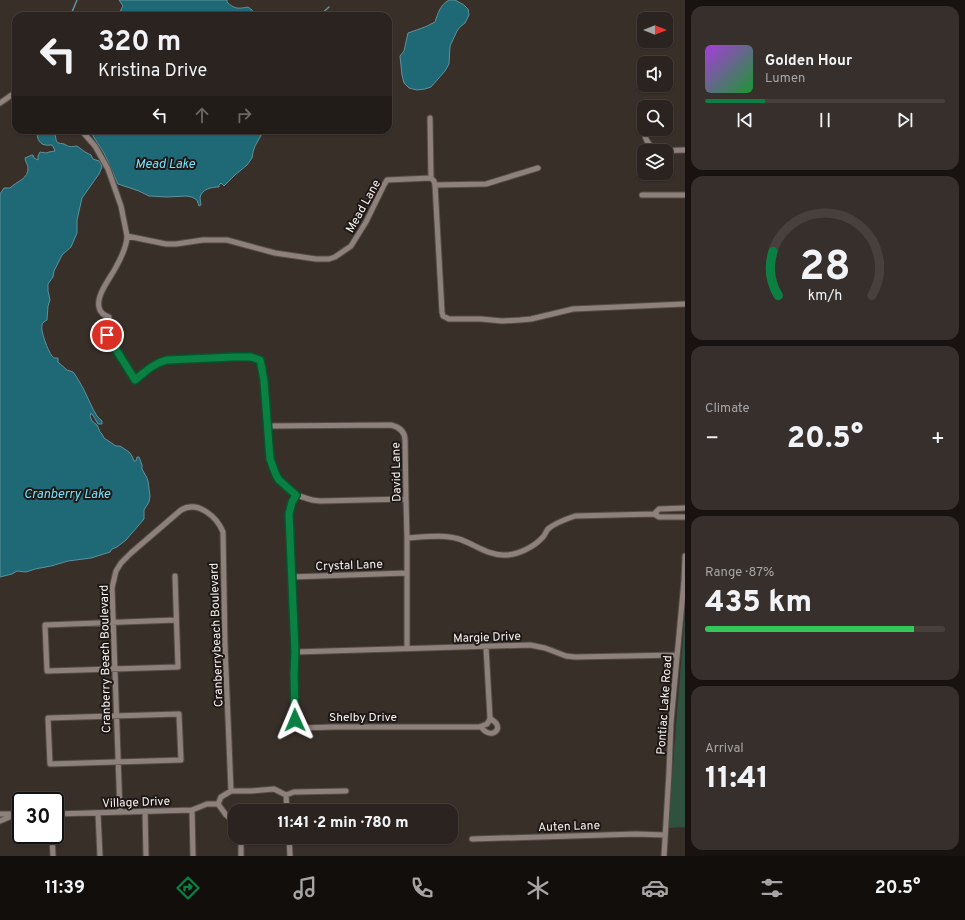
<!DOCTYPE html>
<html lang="en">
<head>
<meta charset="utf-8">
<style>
  :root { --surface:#2b231f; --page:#372f2c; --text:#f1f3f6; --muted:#a6a4a4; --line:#47403d; --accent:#0b8043 }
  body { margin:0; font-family:Overpass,sans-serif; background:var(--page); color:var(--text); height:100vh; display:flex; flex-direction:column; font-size:15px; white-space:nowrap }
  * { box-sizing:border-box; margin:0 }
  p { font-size:13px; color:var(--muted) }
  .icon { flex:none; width:22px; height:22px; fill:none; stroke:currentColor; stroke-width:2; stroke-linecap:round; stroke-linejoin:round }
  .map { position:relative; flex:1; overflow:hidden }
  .drawer { display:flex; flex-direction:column; gap:6px; padding:6px; background:#181311; width:280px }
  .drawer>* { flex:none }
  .hud { position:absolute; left:12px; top:12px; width:380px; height:122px; border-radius:12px; box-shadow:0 1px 3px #0004,0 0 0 1px var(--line); background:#2b231f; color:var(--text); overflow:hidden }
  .needle { width:26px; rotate:90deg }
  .buttons { position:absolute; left:637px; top:12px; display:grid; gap:8px }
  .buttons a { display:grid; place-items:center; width:36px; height:36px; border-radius:8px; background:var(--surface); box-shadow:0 1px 3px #0004,0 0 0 1px var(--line); font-size:20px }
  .speed { position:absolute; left:12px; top:792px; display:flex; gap:8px; font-size:20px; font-weight:700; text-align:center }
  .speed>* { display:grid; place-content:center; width:52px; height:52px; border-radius:50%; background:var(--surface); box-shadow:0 1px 3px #0004,0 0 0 1px var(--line); line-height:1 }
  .speed .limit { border:2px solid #111; border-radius:6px; background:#fff; color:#111 }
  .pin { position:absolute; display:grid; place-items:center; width:34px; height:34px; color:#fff; margin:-17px; border:2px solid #fff; border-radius:50%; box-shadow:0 1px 4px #0007 }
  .me { position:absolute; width:44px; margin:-22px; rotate:359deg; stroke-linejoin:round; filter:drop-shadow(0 0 3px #0008) }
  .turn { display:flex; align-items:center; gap:14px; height:84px; padding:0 20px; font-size:18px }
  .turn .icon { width:52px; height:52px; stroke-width:2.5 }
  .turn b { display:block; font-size:28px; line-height:34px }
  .lanes { display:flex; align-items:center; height:38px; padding:0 20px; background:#0003; justify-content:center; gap:20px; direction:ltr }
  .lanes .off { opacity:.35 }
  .big { font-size:30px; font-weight:800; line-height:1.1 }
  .drawer .card { flex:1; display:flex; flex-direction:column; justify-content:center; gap:6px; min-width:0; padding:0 14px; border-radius:12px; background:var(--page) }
  .drawer .dial { align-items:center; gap:0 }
  .dial svg { height:104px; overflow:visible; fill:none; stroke:var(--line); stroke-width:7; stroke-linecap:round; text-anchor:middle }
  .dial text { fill:var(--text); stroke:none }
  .song { display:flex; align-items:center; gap:12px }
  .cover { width:48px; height:48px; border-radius:6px; background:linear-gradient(135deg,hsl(280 70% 55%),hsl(130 70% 35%)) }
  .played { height:4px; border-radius:2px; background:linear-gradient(90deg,var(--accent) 25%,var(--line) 25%) }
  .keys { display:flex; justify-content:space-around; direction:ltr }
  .heat { display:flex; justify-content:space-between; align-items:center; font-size:22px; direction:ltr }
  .charge { height:6px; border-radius:3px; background:linear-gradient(90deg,#34c759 87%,var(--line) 0) }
  .trip { position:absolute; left:228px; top:804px; width:230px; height:40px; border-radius:12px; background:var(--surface); box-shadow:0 1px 3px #0004,0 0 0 1px var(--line); font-weight:800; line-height:40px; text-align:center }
  .tab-bar { display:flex; height:64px; justify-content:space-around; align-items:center; background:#110e0c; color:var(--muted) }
  .tab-bar .icon { width:28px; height:28px }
  .tab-bar .active { color:var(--accent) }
  .tab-bar b { font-size:18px; color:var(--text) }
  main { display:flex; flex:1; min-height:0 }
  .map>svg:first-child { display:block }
  .green { fill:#2f513e }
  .water { fill:#1f6876; stroke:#60919a }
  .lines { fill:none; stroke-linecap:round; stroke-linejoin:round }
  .stream { stroke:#60919a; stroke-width:1.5 }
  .minor-casing { stroke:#544c47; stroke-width:7 }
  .minor { stroke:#8e817b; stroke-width:5 }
  .route-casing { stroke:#07532c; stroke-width:10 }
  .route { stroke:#0b8043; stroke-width:7 }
  .labels { text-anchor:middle; stroke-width:4; stroke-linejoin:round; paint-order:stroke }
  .street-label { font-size:12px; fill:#f9f2ef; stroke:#1d1816 }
  .water-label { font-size:13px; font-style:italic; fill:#76e0f8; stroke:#1d1816 }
</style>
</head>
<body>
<main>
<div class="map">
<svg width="685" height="856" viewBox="0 0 685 856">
  <rect width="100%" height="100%" fill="#392f29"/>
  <!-- green -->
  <path class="green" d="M 685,611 L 685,827 L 668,828 Z"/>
  <!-- water -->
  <path class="water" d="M 119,0 L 227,0 L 227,2 C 234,9 238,9 248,7 L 252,10 L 255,16 L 119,16 C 121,13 120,9 123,6 Z
    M 449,0 L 455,0 L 464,5 L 468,9 L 469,15 L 465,23 L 460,27 L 457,31 L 450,46 L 449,64 L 445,71 L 431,87 L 425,89 L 417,90 L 409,88 L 404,83 L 402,75 L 400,56 L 404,51 L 408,33 L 425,27 L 435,22 C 438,13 440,5 449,0 Z
    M 49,130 L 52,130 C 57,135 55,140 57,142 C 59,144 62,143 64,144 C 70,147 70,147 77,146 L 85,152 L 91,155 L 93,159 L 99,161 L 101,164 L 102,167 L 99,174 L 82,198 L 77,220 L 77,233 L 71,247 L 62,255 L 54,271 L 53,277 L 48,284 L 48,291 L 50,300 L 48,306 L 47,320 C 44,322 43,322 42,325 C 40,330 48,351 52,356 C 54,358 54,358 58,358 L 58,362 L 67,370 L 73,372 L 76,376 L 83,388 L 93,409 L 97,416 L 102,421 L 102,424 L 98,424 L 94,417 L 91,413 L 90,416 L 92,421 L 97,425 L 100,432 L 102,434 L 104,438 L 116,446 L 120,446 L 129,452 L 132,456 L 134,461 L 136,461 L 137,457 L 139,457 L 142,465 L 142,469 L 147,478 L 148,481 L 150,496 L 149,502 L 144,510 L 144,519 L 126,540 L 117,547 L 112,549 L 110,552 L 91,558 L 68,561 L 51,566 L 35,569 L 26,572 L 17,571 L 12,574 L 0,577 L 0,194 L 4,188 L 10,188 C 17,181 29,179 28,167 C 27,164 25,160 25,158 L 32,155 L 33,155 L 34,158 L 38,160 L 38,156 L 40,152 L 46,153 L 49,152 L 55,151 L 53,146 L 51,145 C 42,146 38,143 37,134 L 44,133 Z
    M 92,130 L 264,130 L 255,146 L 253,152 L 252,158 L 247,165 L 235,175 L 224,186 L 221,183 L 219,185 L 219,187 C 212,187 201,189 200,198 C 200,200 201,203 201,205 L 199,206 L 197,200 L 192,197 L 186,196 L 167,197 L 149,196 L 139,191 L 118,184 L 104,153 L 93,136 Z"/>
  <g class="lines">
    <!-- stream -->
    <path class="stream" d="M 72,12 L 77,0
      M 319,16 L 329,7"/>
    <!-- minor casing -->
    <g class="minor-casing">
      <path id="minor" d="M 0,103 L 16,92
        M 644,109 C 643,123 641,146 659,150 C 667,151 677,150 685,150
        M 430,118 L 431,178
        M 81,130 L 95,146 L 108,169 L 121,206 L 127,236 L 166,244 L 176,244 L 203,240 L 227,240 L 275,253 L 316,259 L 329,259 L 335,257 L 351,246 L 366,222 L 384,185 L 387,180 L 431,178 L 434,181 L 435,185 L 442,312 L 443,316 L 449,319 L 481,319 L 502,321 L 520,320 L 531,319 L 573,309 L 685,304
        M 435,185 L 486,184 L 538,168
        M 642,195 L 685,195
        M 109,317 C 104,315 100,313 99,307 C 96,295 111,277 116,267 C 121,258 127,246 127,236
        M 107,335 L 135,380 C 145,372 154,363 167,360 L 234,357 L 251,357 L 260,360 L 261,364 L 263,381 L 270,459 L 275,475 L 287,488 L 296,495 L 312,500 L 320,501 L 406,499
        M 268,426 L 391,425 C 399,427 405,431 405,440 L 406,499 L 407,538 L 407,649
        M 296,495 L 292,502 L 289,514 L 295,652 L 294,674 L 295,720 L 297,726 L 300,728 L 333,727 L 479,727 L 487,724 L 489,721 L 490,718 L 486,647
        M 654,514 L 659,509 L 685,508
        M 407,538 C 424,537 443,534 459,539 C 474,544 489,556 505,555 C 518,555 534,547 543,537 C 545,535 546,531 548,529 C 555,523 566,519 575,516 L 654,514 L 659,517 L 685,517
        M 175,576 L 178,667 L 47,671 L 45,625 L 176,620
        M 291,577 L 407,573
        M 295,652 L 530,645 L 545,648 L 566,656 L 575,657 L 677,655
        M 179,714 L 181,760 L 50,764 L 48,718 Z
        M 481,727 C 490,739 502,731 496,723 C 495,722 491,719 490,718
        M 286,795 L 294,792 L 346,791
        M 286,795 L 287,811
        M 218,804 L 221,797 L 231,791 L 251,791 L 274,789 L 286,795
        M 218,804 L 226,815 L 235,823
        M 192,810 L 193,856
        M 145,811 L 146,856
        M 120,812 L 112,588 L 116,571 L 121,563 L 131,553 L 181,510 C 198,500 217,517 223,532 L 225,646 L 231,791
        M 98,813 L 100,856
        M 0,814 L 10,814 L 12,816
        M 55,814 L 192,810 L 207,804 L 218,804
        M 0,821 L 12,816 L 21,816
        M 52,835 L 53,856
        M 241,837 L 241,856
        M 289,837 L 290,856
        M 472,839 L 636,834 L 665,835
        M 664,856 L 669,772 L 671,722 L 684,581 L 685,556"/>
    </g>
    <!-- minor -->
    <use href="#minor" class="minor"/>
  </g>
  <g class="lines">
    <!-- route casing -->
    <g class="route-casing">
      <path id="route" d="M 107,335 L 135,380 C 145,372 154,363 167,360 L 234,357 L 251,357 L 260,360 L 261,364 L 264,381 L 270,459 L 276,475 L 279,480 L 296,495 L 292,502 L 289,514 L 295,652 L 294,674 L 295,720"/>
    </g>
    <!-- route -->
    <use href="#route" class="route"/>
  </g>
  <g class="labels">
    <!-- street labels -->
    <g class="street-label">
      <text transform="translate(363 206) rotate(-61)" y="4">Mead Lane</text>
      <text transform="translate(396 472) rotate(-91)" y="4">David Lane</text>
      <text transform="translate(349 565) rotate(-2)" y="4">Crystal Lane</text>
      <text transform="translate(216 635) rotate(-92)" y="4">Cranberrybeach Boulevard</text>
      <text transform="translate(487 637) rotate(-2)" y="4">Margie Drive</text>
      <text transform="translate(105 659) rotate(-91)" y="4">Cranberry Beach Boulevard</text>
      <text transform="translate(664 705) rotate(-86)" y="4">Pontiac Lake Road</text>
      <text x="363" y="721">Shelby Drive</text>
      <text transform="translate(136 802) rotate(-2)" y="4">Village Drive</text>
      <text transform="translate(569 826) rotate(-2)" y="4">Auten Lane</text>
    </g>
    <!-- water labels -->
    <g class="water-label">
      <text x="165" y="168">Mead Lake</text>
      <text x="67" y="498">Cranberry Lake</text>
    </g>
  </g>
</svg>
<div class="buttons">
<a><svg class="needle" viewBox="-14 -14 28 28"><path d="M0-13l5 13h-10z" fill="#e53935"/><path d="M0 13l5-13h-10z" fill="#a6a4a4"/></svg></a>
<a><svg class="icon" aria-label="sound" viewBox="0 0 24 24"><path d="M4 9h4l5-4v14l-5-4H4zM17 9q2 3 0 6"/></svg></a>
<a><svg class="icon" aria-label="search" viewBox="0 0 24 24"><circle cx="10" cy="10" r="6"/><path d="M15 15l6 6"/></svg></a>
<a><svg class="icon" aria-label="layers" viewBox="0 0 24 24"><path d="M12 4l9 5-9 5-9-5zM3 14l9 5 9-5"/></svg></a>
</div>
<div class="speed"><div class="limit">30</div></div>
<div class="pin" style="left:107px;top:335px;background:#d93025"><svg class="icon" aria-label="arrive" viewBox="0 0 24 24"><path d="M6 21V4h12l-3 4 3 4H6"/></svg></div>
<svg class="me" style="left:295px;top:720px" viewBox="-20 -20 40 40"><path d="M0-17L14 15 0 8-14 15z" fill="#0b8043" stroke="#fff" stroke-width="4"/></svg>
<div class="trip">11:41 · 2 min · 780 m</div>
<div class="hud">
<div class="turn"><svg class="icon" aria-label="left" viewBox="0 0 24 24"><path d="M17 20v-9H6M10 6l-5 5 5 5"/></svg><div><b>320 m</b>Kristina Drive</div></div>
<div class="lanes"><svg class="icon" aria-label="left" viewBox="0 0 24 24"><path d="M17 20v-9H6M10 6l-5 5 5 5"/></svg><svg class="icon off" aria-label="ahead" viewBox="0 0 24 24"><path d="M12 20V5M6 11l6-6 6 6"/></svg><svg class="icon off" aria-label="right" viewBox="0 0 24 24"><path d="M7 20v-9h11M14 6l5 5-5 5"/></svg></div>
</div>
</div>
<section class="drawer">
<div class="card">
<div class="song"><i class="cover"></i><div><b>Golden Hour</b><p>Lumen</p></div></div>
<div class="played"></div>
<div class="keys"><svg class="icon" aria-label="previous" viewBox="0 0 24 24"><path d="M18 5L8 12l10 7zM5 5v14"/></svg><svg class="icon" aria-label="pause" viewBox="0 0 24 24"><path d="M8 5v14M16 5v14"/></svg><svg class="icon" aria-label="next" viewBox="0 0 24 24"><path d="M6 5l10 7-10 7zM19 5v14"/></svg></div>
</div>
<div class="card dial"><svg viewBox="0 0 100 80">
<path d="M14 69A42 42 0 1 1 86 69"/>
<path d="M14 69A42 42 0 0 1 10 35" stroke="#0b8043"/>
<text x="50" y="56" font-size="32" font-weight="700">28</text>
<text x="50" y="72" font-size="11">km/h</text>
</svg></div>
<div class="card"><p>Climate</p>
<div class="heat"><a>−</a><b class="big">20.5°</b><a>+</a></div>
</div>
<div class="card"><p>Range · 87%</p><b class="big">435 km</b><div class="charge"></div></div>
<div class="card"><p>Arrival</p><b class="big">11:41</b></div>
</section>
</main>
<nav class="tab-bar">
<b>11:39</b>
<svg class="icon active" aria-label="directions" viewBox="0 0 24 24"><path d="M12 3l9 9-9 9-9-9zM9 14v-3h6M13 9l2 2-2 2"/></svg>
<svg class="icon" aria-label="music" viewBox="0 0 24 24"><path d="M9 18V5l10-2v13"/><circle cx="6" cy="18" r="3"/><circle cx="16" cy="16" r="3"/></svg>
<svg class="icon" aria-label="phone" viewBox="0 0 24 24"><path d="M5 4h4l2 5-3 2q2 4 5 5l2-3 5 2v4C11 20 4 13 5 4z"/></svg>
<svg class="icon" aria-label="climate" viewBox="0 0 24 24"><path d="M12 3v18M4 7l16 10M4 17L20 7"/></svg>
<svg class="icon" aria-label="car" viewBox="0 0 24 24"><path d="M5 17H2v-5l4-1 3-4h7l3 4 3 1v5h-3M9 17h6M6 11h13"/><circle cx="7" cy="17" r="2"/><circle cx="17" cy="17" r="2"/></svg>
<svg class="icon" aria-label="filters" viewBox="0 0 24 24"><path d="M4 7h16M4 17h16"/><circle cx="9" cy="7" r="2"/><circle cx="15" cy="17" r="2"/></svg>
<b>20.5°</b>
</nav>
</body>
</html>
